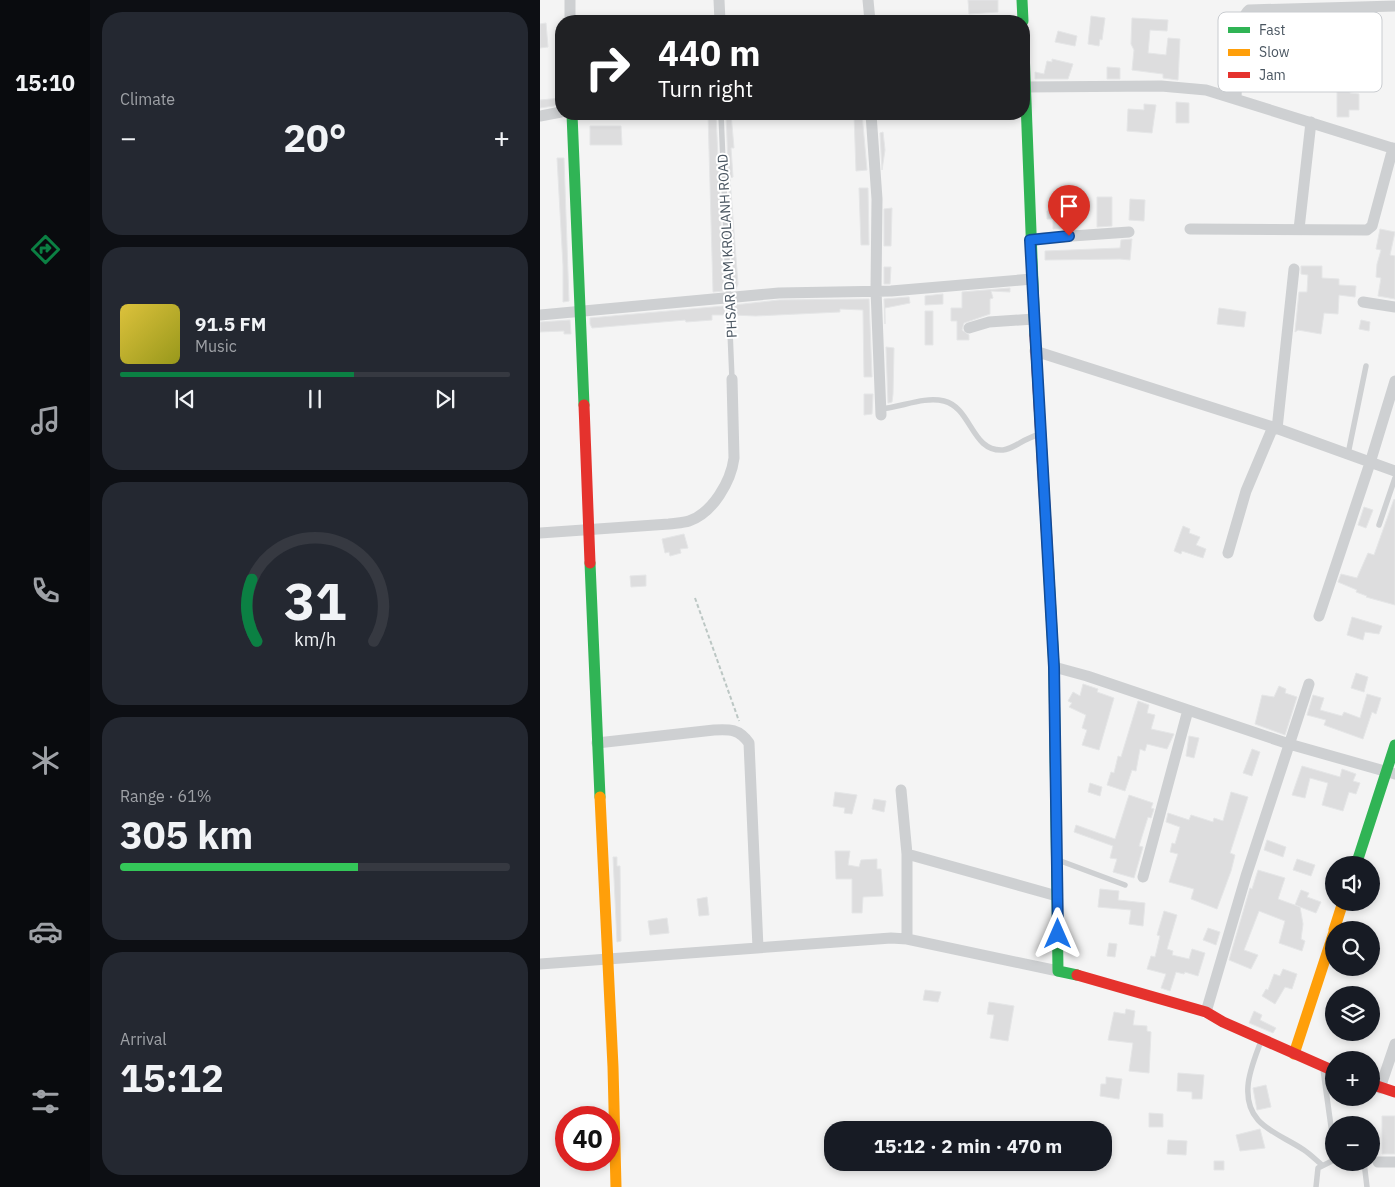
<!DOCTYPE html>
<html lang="en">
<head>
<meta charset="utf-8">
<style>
  :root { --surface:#171b24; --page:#242831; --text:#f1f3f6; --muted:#9ea1a6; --line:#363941; --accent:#0b8043 }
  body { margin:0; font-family:"IBM Plex Sans",sans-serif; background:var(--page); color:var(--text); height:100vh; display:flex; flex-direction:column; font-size:19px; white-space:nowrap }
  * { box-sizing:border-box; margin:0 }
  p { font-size:16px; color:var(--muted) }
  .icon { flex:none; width:28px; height:28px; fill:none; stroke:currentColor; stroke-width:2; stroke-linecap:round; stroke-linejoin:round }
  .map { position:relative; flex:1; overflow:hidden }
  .details { display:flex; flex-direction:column; gap:12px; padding:12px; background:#0d0f14; width:450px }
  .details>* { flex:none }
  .hud { position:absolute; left:15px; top:15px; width:475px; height:105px; border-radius:20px; box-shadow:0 2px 8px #0003; background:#202124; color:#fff; overflow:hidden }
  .fabs { position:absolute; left:785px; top:856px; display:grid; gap:10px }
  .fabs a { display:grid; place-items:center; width:55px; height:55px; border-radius:50%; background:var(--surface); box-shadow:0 2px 8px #0003; font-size:25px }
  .speed { position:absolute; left:15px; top:1106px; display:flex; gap:10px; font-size:25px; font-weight:700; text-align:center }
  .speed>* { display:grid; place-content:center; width:65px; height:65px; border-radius:50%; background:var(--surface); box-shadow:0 2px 8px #0003; line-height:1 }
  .speed .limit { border:8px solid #d22; background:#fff; color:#111 }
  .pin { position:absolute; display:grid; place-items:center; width:42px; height:42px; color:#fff; margin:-51px -21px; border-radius:50% 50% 50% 0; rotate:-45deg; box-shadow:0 0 5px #0007 }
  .pin .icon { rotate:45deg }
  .me { position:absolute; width:55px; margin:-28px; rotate:0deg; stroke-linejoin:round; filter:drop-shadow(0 0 4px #0008) }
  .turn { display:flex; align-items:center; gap:18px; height:105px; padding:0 20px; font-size:22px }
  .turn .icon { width:65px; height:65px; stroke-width:2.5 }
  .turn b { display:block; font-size:35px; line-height:42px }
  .big { font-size:38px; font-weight:700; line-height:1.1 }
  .details .card { flex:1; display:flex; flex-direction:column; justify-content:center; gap:8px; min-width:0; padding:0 18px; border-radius:20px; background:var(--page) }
  .details .dial { align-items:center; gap:0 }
  .dial svg { height:130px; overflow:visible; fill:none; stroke:var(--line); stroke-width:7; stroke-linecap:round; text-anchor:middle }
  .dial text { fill:var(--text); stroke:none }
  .song { display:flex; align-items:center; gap:15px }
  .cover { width:60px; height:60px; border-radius:8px; background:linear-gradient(135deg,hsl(50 70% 55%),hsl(60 70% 35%)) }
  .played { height:5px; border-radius:2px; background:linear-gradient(90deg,var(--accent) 60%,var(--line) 60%) }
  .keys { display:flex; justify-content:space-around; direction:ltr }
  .heat { display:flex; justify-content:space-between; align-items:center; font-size:28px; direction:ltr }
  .charge { height:8px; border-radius:4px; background:linear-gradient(90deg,#34c759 61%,var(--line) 0) }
  .trip { position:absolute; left:284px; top:1121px; width:288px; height:50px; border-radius:20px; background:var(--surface); box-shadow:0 2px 8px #0003; font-weight:700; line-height:50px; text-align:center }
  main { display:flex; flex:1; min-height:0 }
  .dock { display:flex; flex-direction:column; width:90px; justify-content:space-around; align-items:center; background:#090b0e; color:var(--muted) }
  .dock .icon { width:35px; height:35px }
  .dock .active { color:var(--accent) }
  .dock b { font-size:22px; color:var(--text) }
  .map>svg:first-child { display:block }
  .building { fill:#ddddde; stroke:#e5e6e7 }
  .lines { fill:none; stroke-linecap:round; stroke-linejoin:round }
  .path { stroke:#bcc7c4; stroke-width:2; stroke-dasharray:4 2.5; stroke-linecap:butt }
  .lane { stroke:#ced0d2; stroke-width:5.5 }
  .street { stroke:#ced0d2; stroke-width:11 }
  .fast { stroke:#30b455; stroke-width:11 }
  .slow { stroke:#ff9f0a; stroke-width:11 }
  .jam { stroke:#e5322d; stroke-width:11 }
  .route-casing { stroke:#114b97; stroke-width:12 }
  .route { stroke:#1a73e8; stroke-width:9 }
  .labels { text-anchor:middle; stroke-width:4; stroke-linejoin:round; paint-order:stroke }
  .street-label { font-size:14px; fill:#4a5661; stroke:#fff }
  .key { fill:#fff; stroke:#c9ccd0; stroke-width:1 }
  .key-label { font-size:14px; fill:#4a5661 }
</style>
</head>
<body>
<main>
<nav class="dock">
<b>15:10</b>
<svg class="icon active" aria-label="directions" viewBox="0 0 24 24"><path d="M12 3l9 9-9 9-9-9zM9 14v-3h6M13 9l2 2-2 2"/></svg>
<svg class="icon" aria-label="music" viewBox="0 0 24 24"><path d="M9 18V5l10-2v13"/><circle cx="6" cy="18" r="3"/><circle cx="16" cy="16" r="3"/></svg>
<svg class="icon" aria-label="phone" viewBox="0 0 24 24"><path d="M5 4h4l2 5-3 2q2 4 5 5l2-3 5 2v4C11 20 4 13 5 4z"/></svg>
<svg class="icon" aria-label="climate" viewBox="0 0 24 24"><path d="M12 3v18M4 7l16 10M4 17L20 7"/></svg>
<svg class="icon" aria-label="car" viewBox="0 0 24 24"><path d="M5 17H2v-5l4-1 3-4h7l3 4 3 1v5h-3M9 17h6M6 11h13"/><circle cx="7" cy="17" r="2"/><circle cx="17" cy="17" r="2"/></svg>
<svg class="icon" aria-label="filters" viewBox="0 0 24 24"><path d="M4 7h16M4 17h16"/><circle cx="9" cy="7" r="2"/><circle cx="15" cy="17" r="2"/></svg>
</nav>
<section class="details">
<div class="card"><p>Climate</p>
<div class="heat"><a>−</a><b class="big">20°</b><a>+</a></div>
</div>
<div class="card">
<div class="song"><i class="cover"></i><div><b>91.5 FM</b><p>Music</p></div></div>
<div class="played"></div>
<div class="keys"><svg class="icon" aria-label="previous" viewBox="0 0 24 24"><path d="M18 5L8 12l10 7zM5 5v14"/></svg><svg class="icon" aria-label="pause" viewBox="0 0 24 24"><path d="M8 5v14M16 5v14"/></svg><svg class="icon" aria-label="next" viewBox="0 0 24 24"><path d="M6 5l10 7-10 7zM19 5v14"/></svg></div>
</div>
<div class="card dial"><svg viewBox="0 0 100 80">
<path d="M14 69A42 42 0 1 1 86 69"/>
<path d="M14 69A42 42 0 0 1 11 31" stroke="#0b8043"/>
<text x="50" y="56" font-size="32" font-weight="700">31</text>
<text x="50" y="72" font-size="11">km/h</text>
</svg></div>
<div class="card"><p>Range · 61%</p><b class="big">305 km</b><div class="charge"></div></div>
<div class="card"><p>Arrival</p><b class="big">15:12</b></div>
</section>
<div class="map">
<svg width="855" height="1187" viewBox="0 0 855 1187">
  <rect width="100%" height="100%" fill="#f4f4f4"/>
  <!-- building -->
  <path class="building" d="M 428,0 L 458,0 L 458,12 L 429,14 Z
    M 551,16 L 565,18 L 562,40 L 560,39 L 559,46 L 548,44 Z
    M 592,18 L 628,20 L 627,31 L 610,30 L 608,53 L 626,55 L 628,38 L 640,39 L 638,80 L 623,78 L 623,74 L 592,70 L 594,50 L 591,44 Z
    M 6,23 L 8,47 L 0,48 L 0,24 Z
    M 518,31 L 537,36 L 535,46 L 515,42 Z
    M 512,59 L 533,64 L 528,79 L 495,79 L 495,72 L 504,74 L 507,61 L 512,62 Z
    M 567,67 L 580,68 L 580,79 L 567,79 Z
    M 797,89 L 810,89 L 810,93 L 819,94 L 819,110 L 809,110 L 809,117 L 797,117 Z
    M 21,98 L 21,105 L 0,108 L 0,100 Z
    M 636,102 L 649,103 L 649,123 L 636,123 Z
    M 604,104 L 616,105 L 612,133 L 587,131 L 588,109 L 604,110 Z
    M 168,114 L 176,114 L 184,291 L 173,292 Z
    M 186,114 L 191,114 L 194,148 L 191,148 L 193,177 L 190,178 L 198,284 L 196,289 L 193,290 Z
    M 314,114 L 322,114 L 327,170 L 316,171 Z
    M 50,126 L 81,126 L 82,145 L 50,145 Z
    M 343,132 L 345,150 L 342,170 L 340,133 Z
    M 17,158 L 24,158 L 29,301 L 23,302 L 23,266 Z
    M 319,188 L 328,188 L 329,245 L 321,245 Z
    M 522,196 L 538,196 L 538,208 L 534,208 L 534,218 L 528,218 L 528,229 L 513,229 L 513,219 L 507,219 L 507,211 L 522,211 Z
    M 557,197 L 572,197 L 572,226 L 557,227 Z
    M 590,199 L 605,200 L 604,221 L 589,220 Z
    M 352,208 L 351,246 L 344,246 L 344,209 Z
    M 840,229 L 855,232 L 850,255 L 855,256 L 855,299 L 838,296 L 841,278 L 836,277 L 837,264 L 841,250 L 836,249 Z
    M 592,239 L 590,260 L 580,259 L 505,260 L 505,251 L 580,248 L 581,240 Z
    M 761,266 L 782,266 L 782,278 L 799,279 L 799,285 L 816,286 L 815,297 L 799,295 L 798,314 L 784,313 L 781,334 L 758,330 L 755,332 L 759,292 L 767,292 L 768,275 L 761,274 Z
    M 344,267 L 351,267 L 350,284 L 344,284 Z
    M 470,288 L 470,292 L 451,291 L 453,298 L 450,299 L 450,314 L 424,323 L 422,330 L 429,335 L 429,340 L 417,340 L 417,321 L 411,321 L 411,308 L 422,308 L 422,292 Z
    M 403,294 L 403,304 L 385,305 L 385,296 Z
    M 369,297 L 370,303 L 345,308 L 345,324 L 344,299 Z
    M 329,299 L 332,377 L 324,377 L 323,310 L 300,309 L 300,312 L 216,316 L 194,315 L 194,305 L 239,300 Z
    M 184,306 L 185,315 L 172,315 L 172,320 L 146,322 L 145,320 L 52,328 L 50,324 L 50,318 Z
    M 679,308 L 706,312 L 704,327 L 677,324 Z
    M 385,311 L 393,311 L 393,345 L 385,345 Z
    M 30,320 L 31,334 L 24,334 L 24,331 L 0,332 L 0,322 Z
    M 821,320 L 830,322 L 829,331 L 819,329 Z
    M 346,347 L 354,348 L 353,394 L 352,402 L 348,403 Z
    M 324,394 L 333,394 L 332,414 L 324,415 Z
    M 854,499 L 855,500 L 855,605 L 826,597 L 827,596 L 816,592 L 817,590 L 798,582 L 801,574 L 817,578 L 828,553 L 834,555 Z
    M 824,507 L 833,510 L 826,528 L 818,525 Z
    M 643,526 L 650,529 L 649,533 L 660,537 L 656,545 L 666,549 L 663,558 L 642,551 L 641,554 L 634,551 Z
    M 144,534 L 148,548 L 140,549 L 141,553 L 130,556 L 129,552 L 125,553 L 122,539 Z
    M 106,575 L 106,586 L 91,587 L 90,576 Z
    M 812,617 L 842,626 L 839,634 L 825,632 L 823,640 L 807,635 Z
    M 816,673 L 828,677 L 824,692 L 811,688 Z
    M 543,684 L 558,689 L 557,692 L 574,698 L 559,750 L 542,745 L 547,730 L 542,728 L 546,715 L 529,707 L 532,703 L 528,701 L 533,692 L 540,696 Z
    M 739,686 L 746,689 L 745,693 L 757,697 L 745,735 L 715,724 L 722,695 L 734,697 Z
    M 827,694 L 841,698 L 836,714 L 832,712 L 823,739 L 784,725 L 786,720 L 767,715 L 773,695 L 784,698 L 780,710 L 802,716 L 804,712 L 820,718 Z
    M 598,701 L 609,705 L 607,713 L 615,715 L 611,729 L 634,734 L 627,749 L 607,744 L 605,751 L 600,749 L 596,771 L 592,770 L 585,791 L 567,785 L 571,772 L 574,773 L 578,756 L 581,757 Z
    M 649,736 L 659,738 L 654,758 L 646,756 Z
    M 712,749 L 720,752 L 712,776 L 703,773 Z
    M 762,766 L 800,777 L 802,769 L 816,774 L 813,781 L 820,783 L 816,794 L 809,792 L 803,811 L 782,805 L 788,783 L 770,778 L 765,798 L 752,795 Z
    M 550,783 L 562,787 L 560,796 L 548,792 Z
    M 295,792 L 317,795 L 312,814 L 304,813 L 305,808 L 293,806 Z
    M 691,792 L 708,797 L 690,853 L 695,855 L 691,871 L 677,909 L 651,899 L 654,889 L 629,882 L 638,854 L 630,852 L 632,843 L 635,844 L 640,827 L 626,822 L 628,813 L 649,820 L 651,815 L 673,822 L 674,818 L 683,821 Z
    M 589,795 L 613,803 L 611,808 L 614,809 L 611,818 L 608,817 L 599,846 L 603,847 L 594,878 L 573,872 L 577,859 L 570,858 L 573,846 L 534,832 L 536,825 L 575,839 Z
    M 334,799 L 346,801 L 344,812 L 332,809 Z
    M 727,840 L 746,847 L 743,857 L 724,850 Z
    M 295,851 L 310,851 L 308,865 L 319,867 L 321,860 L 337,859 L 337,869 L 341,869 L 343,896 L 323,897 L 322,913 L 312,913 L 312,879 L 296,879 Z
    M 73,857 L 77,857 L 77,866 L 80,866 L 81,941 L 77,942 Z
    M 757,859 L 775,865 L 771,876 L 753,870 Z
    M 718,870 L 745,878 L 738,899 L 760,907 L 763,924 L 761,939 L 765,941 L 762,951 L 739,943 L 745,921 L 719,911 L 704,950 L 718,955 L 711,969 L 689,960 L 710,888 L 712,889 Z
    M 560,889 L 579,891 L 578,900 L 605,903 L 603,926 L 589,924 L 591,910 L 558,907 Z
    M 761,890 L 769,893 L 767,897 L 781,902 L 776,913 L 755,905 Z
    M 167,897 L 169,915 L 159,916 L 157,899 Z
    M 624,911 L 637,915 L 627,949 L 633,951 L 632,955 L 649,959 L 652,949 L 665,953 L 658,976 L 645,972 L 644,974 L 636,972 L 630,991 L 621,988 L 626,974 L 607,969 L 611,956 L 615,957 L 620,936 L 617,935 Z
    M 127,918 L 129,933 L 110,935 L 108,921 Z
    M 668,928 L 680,932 L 676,945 L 663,940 Z
    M 569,943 L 577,944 L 575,957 L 567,956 Z
    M 743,969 L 757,974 L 752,989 L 745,987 L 735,1004 L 722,996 L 726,989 L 728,990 L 734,974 L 740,976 Z
    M 385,990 L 401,992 L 398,1002 L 383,1000 Z
    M 449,1002 L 474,1006 L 468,1041 L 450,1038 L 454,1015 L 447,1014 Z
    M 586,1009 L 595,1011 L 593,1025 L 607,1026 L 607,1031 L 611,1032 L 609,1073 L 589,1071 L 593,1043 L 568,1040 L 574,1012 L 585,1014 Z
    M 714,1011 L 722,1015 L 720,1020 L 736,1028 L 733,1033 L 709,1023 Z
    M 638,1073 L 664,1075 L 662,1099 L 652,1099 L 652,1092 L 637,1091 Z
    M 566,1077 L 582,1079 L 579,1099 L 560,1096 L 561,1084 L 566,1084 Z
    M 726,1085 L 731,1107 L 717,1110 L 713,1088 Z
    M 609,1113 L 623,1114 L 623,1127 L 609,1127 Z
    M 842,1116 L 855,1116 L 855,1154 L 842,1154 Z
    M 720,1129 L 725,1148 L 700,1151 L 696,1135 Z
    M 628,1140 L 647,1141 L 646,1155 L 627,1154 Z
    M 674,1161 L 684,1161 L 684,1170 L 674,1170 Z"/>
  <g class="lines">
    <!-- path -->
    <path class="path" d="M 155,598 L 199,721"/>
    <!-- lane -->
    <path class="lane" d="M 181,114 L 192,379
      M 339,409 C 360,408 383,396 404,401 C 432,408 431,452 463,450 C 474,449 484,438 498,435
      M 808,454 L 826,366
      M 839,525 L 855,478
      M 518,860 L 585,885
      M 721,1041 C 716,1055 709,1071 708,1086 C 705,1126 737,1132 764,1150 C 770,1154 776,1160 782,1165
      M 783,1069 L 794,1148
      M 824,1162 L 827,1187
      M 776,1187 L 778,1168 L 794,1160"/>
    <!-- street -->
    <path class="street" d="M 30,0 L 30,21
      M 179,0 L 180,21
      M 328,0 L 330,21
      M 485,87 L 621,86 L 666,90 L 855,149
      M 696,99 C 697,80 695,21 709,10 L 855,6
      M 331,114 L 337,199 L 336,290 L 341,415
      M 0,116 L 21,112
      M 650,229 L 827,230 L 832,226 L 853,148
      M 759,229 L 771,122
      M 490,239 L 589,232
      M 823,302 L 855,307
      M 0,315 L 239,293 L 351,291 L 492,279
      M 429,328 L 449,322 L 494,319
      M 495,351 L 733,427 L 855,471
      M 737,429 L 754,269
      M 0,533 L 129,524 C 135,523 143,523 149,521 C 173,513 191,481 194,458 L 192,379
      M 688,553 L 706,491 L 733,427
      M 779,616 L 830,463 L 855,381
      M 514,667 L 547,676 L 749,744 L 855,774
      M 57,743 L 174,730 C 190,729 199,729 209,743 L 218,948
      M 361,790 L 367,854 L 367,939
      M 367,854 L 517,896
      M 603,877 L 648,710
      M 0,964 L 351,938 L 367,939 L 518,971
      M 666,1012 L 706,876 L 769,684
      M 840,1088 L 855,1044
      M 838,1162 L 855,1162"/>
    <!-- fast -->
    <path class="fast" d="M 482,0 L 483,21
      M 484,50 L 495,335
      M 32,114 L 44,405
      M 508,559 L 514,667 L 518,971 L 537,975
      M 50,563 L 60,797
      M 816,865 L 855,745"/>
    <!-- slow -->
    <path class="slow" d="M 60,797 L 73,1067 L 76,1187
      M 794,930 L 803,902
      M 754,1054 L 794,932"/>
    <!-- jam -->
    <path class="jam" d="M 495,335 L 508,559
      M 44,405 L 50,563
      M 537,975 L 666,1012 L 683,1022 L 794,1071
      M 831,1084 L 855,1092"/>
  </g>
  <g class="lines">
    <!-- route casing -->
    <g class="route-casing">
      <path id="route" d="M 518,934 L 514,667 L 490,240 L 529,236"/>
    </g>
    <!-- route -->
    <use href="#route" class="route"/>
  </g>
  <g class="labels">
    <!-- street labels -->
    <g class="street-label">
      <text transform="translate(187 246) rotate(-93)" y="5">PHSAR DAM KROLANH ROAD</text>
    </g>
  </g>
  <!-- legend -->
  <rect x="678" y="12" width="164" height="80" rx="8" class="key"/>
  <rect x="688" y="27" width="22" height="6" fill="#30b455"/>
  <rect x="688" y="49" width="22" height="7" fill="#ff9f0a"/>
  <rect x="688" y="72" width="22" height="6" fill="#e5322d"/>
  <g class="key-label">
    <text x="719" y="35">Fast</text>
    <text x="719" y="57">Slow</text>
    <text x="719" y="80">Jam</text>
  </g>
</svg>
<div class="fabs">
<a><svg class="icon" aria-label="sound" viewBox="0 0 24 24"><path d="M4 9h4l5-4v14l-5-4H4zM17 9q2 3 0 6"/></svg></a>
<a><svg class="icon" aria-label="search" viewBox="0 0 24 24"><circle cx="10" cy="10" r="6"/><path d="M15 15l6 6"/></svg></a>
<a><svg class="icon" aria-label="layers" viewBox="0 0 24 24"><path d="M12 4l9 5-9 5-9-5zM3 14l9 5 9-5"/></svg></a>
<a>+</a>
<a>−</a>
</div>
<div class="speed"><div class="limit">40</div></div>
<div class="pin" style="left:529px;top:236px;background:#d93025"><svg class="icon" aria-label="arrive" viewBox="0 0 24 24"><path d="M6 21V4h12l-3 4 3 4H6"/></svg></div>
<svg class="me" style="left:518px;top:934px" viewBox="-20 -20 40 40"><path d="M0-17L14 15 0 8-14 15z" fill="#1a73e8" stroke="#fff" stroke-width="4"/></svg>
<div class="trip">15:12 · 2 min · 470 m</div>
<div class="hud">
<div class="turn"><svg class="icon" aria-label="right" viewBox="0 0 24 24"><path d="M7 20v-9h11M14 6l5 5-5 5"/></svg><div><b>440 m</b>Turn right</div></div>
</div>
</div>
</main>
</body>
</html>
